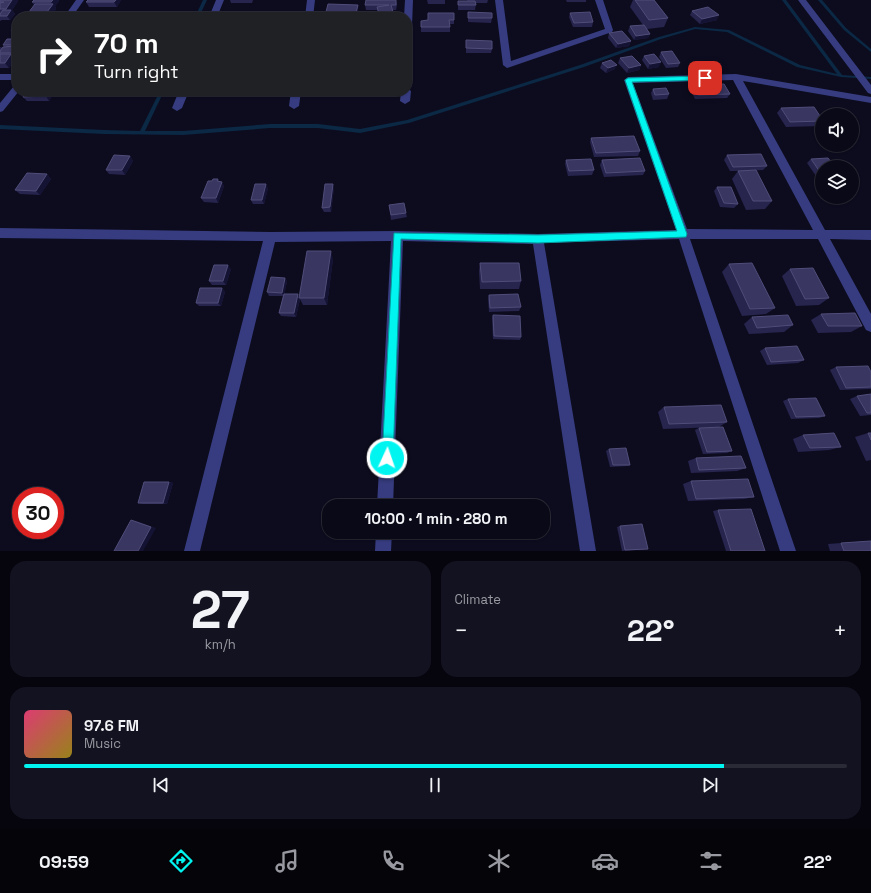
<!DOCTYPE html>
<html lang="en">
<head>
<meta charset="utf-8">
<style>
  :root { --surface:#0a0917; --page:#131220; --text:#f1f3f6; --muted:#999aa1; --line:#2a2a36; --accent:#00f5f1 }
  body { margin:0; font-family:"Space Grotesk",sans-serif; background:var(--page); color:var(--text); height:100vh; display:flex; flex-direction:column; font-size:15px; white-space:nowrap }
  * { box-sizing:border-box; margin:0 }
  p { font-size:13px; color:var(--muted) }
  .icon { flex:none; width:22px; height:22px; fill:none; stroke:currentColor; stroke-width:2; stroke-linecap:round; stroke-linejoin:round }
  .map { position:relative; height:551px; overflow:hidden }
  .side { display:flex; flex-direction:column; gap:10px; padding:10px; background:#06050d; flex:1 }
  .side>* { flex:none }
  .hud { position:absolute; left:12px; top:12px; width:400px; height:84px; border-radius:16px; box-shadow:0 1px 3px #0004,0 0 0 1px var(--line); background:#202124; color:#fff; overflow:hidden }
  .tools { position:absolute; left:815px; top:108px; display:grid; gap:8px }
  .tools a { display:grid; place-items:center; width:44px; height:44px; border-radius:50%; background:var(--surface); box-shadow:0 1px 3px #0004,0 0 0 1px var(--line); font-size:20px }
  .speed { position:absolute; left:12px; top:487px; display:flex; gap:8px; font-size:20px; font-weight:700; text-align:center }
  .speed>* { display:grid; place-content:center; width:52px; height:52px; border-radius:50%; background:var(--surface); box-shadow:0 1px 3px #0004,0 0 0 1px var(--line); line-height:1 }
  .speed .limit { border:6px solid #d22; background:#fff; color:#111 }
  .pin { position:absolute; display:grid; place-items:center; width:34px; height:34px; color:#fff; margin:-17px; border-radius:8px; box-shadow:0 2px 6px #0006 }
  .me { position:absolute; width:44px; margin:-22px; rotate:3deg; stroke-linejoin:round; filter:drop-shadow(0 0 3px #0008) }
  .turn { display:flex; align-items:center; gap:14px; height:84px; padding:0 16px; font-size:18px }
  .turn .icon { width:52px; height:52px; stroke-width:2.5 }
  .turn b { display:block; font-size:28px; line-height:34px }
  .big { font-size:30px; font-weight:600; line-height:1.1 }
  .side .widget { flex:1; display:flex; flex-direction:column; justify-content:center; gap:6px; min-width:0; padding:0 14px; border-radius:16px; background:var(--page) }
  .side .dial { align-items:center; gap:0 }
  .dial b { font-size:52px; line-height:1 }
  .song { display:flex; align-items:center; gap:12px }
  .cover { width:48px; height:48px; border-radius:6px; background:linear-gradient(135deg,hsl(340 70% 55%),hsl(50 70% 35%)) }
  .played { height:4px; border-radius:2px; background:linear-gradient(90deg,var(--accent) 85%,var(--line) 85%) }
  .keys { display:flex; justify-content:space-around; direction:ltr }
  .heat { display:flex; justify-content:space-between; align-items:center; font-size:22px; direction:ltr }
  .side .tiles { flex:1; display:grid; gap:10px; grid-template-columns:1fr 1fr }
  .widget:last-child { grid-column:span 2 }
  .trip { position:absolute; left:322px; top:499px; width:228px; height:40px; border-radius:16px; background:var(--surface); box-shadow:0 1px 3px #0004,0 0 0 1px var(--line); font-weight:600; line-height:40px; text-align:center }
  .tabs { display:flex; height:64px; justify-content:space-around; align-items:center; background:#040409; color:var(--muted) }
  .tabs .icon { width:28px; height:28px }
  .tabs .active { color:var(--accent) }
  .tabs b { font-size:18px; color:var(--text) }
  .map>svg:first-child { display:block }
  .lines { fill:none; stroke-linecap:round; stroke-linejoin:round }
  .stream { fill:#0b2844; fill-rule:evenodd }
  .street { fill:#363c7f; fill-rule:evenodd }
  .wall { fill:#27244e }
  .shaded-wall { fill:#151333 }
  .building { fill:#393661; stroke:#504d7a }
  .route { fill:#00f5f1; stroke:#009f9d }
</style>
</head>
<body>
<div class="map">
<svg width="871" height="551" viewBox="0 0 871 551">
  <rect width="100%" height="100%" fill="#0d0c1f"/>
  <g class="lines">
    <!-- stream -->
    <path class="stream" d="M 203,0 L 207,0 L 199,17 L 195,17 Z
      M 782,0 L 786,0 L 842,75 L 871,77 L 871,79 L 841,77 L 797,67 L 727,32 L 695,29 L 661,39 L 584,67 L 409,123 L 360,133 L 318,128 L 270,128 L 183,135 L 104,134 L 0,129 L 0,125 L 104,130 L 140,131 L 160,91 L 164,91 L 145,131 L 183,131 L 270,124 L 318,124 L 360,129 L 407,120 L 580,65 L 659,37 L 695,27 L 729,30 L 800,65 L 837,74 Z
      M 818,0 L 822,0 L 846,28 L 871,49 L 871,52 L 844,30 Z"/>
    <!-- street -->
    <path class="street" d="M 76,0 L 84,0 L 72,17 L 64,17 Z
      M 216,0 L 224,0 L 217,17 L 209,17 Z
      M 307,0 L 315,0 L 313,17 L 305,17 Z
      M 405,0 L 413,0 L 411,52 L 407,55 L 407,17 L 404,17 Z
      M 495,0 L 503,0 L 511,61 L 605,29 L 595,0 L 603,0 L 613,30 L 612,32 L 507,68 L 503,65 Z
      M 798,0 L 806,0 L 871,85 L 871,94 L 868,93 Z
      M 0,74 L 17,74 L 17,80 L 0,80 Z
      M 736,74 L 871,97 L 871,103 L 743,81 L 825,230 L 871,230 L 871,240 L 830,239 L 871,314 L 871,332 L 866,330 L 818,239 L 690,239 L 796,551 L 780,551 L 679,239 L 544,243 L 596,551 L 580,551 L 533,244 L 403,241 L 393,506 L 377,506 L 391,241 L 275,242 L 200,551 L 184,551 L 263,241 L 0,238 L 0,228 L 270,232 L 397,231 L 538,234 L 676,230 L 624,80 L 628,77 ZM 733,80 L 813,230 L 687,229 L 633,83 Z
      M 17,85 L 17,91 L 19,91 L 3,111 L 0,112 L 0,103 L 14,86 Z
      M 407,88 L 411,91 L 410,101 L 405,104 L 400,101 L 401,91 L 407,91 Z
      M 179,91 L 189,91 L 182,108 L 177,111 L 172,108 Z
      M 291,91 L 301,91 L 299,106 L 294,109 L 289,106 Z
      M 376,532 L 392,532 L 391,551 L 375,551 Z"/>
  </g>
  <!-- wall -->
  <path class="wall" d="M 0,0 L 18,0 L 18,1 L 12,10 L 15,14 L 10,20 L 2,20 L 0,21 Z
    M 34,0 L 58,0 L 59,1 L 55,6 L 56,9 L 51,17 L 32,17 L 29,12 L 34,5 L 32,2 Z
    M 121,0 L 117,7 L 89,7 L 86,2 Z
    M 230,0 L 253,0 L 252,3 L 231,3 Z
    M 374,0 L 396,0 L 397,5 L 396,10 L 392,10 L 393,16 L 379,17 L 377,10 L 366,10 L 365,5 Z
    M 427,0 L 445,0 L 445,4 L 428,4 Z
    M 467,0 L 488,0 L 487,3 L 476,3 L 475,10 L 458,10 L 458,1 L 467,1 Z
    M 566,0 L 586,0 L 586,2 L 567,2 Z
    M 633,0 L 654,0 L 668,18 L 664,27 L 647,29 L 650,34 L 648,38 L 634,40 L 628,31 L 630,26 L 643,25 L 630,7 Z
    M 358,5 L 358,9 L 357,17 L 327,17 L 326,12 Z
    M 692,11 L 717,20 L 700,24 L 690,15 Z
    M 468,12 L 492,18 L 491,23 L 468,22 Z
    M 570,13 L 593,22 L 592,27 L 573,27 L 569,17 Z
    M 454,20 L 454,24 L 450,24 L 450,32 L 421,32 L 421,21 Z
    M 17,23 L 17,36 L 15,36 L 11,31 Z
    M 609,33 L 631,41 L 629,46 L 616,48 L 608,38 Z
    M 17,39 L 17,56 L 16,58 L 14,58 L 15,59 L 9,68 L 0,68 L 0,47 L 3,48 L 4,47 L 3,45 Z
    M 466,40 L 492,49 L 491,53 L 466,53 Z
    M 661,52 L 680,63 L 678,67 L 666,68 L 659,57 Z
    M 644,56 L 659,67 L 648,69 L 642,60 Z
    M 620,58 L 641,65 L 639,70 L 627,73 L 618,63 Z
    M 602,63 L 615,69 L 606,73 L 600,68 Z
    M 693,85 L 730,94 L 727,98 L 695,99 L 690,89 Z
    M 653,89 L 669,94 L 667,99 L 653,100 L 651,93 Z
    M 26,91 L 53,91 L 54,93 L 49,101 L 27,101 L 23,97 Z
    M 113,91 L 111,96 L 99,97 L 96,92 Z
    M 362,91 L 390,91 L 362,94 Z
    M 781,108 L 822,119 L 822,123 L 820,126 L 786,127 L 777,113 Z
    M 591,138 L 640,151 L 638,156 L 594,157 L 590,142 Z
    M 727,155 L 767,166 L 763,170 L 743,171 L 772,201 L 765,209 L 746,210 L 732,179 L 738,171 L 730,171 L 724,160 Z
    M 130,156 L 133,161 L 125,175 L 109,174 L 106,170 Z
    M 811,159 L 822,167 L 822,176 L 816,176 L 807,163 Z
    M 566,160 L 594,170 L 592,175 L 568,176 L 565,164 Z
    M 602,160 L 645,171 L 643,175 L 604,177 L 600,165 Z
    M 47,174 L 51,179 L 40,195 L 20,194 L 15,190 Z
    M 218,179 L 219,181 L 224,186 L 218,203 L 204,202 L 201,198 L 212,181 Z
    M 717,187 L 738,204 L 734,208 L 720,207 L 714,191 Z
    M 268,188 L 264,204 L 253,204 L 251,200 Z
    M 334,188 L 331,212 L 324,212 L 322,208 Z
    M 389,205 L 406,213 L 407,217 L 391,220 Z
    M 333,259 L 327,305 L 303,305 L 300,299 L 296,317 L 281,316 L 279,313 L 283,296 L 269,296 L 267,292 L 285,278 L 287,282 L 284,294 L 300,298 Z
    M 480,263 L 521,281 L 519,289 L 480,289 L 479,271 Z
    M 729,264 L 775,308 L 766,314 L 742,316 L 722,272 Z
    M 231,269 L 226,285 L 212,285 L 209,281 Z
    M 790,269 L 829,298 L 819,305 L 796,306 L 782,276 Z
    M 222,288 L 225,292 L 221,306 L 199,306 L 196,303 Z
    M 489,295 L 521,307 L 519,311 L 489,312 L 488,299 Z
    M 821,314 L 862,326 L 851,332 L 818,333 L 811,320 Z
    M 493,315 L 521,337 L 520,340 L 493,339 L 492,318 Z
    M 752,317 L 793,325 L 784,332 L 749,334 L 744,324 Z
    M 765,348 L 804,360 L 798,363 L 767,365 L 760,351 Z
    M 836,367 L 871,372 L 871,389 L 840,390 L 830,370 Z
    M 871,394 L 871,415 L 860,416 L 850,399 L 857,396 Z
    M 788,399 L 825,416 L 819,418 L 791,419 L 783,401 Z
    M 664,407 L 727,422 L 719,427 L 663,429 L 658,412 Z
    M 699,428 L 732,451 L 727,453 L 703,454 L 695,430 Z
    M 868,433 L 871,433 L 871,460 L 866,461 L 855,437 Z
    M 803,435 L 841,447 L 829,450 L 798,452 L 793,439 Z
    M 609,449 L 630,465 L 627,466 L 610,467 L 606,451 Z
    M 696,458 L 746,468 L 737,471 L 691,473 L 688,461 Z
    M 691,481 L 754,497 L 744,499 L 688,501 L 683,484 Z
    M 169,482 L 173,483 L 167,504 L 143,504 L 138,503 Z
    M 718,510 L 765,551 L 726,551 L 713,511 Z
    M 620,526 L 648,549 L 622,551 L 617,527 Z
    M 841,543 L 871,551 L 830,551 L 828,544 Z"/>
  <!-- shaded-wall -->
  <path class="shaded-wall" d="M 12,0 L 18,0 L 18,1 L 12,10 L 15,14 L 10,20 L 7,16 L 9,13 L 6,9 Z
    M 53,0 L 58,0 L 59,1 L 55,6 L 56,9 L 51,17 L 47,12 L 53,4 L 51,2 Z
    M 116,0 L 121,0 L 117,7 L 114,2 Z
    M 358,5 L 358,9 L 357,17 L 356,13 Z
    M 393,12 L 393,16 L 379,17 L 379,13 Z
    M 719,15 L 717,20 L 700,24 L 702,19 Z
    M 650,34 L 648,38 L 634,40 L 636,36 Z
    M 631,41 L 629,46 L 616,48 L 618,44 Z
    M 17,46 L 17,56 L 16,58 L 12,53 Z
    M 11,54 L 15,59 L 9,68 L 5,63 Z
    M 661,62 L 659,67 L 648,69 L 650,64 Z
    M 617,65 L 615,69 L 606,73 L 608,68 Z
    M 641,65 L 639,70 L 627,73 L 629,68 Z
    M 49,91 L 53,91 L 54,93 L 49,101 L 46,96 Z
    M 108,91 L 113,91 L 111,96 L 108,92 Z
    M 130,156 L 133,161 L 125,175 L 122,170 Z
    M 47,174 L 51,179 L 40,195 L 36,191 Z
    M 222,182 L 224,186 L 218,203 L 216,198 Z
    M 266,184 L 268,188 L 264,204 L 262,200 Z
    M 333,184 L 334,188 L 331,212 L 330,207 Z
    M 331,251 L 333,259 L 327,305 L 324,298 Z
    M 228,265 L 231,269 L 226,285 L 223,281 Z
    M 285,278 L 287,282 L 284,296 L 282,293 Z
    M 222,288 L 225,292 L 221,306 L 218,303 Z
    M 298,294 L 300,298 L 296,317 L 294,313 Z
    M 169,482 L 173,483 L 167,504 L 163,503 Z
    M 131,520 L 136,521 L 156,528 L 143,551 L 138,551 Z"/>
  <!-- building -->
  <path class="building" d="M 0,0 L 12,0 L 6,9 L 0,9 L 0,3 L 4,2 L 0,2 Z
    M 34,0 L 53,0 L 51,2 L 32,2 Z
    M 88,0 L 116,0 L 114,2 L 86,2 Z
    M 366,0 L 396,0 L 396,5 L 391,5 L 393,12 L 379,13 L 377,7 L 389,5 L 365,5 Z
    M 635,0 L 654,0 L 668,18 L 649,20 Z
    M 458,1 L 475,1 L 476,5 L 458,5 Z
    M 35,4 L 53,4 L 47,12 L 29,12 Z
    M 328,4 L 358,5 L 356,13 L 326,12 Z
    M 708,7 L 719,15 L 702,19 L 692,11 Z
    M 3,10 L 11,10 L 7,16 L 0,16 L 0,14 Z
    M 468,12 L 492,13 L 492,18 L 468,18 Z
    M 590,12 L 593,22 L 574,23 L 570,13 Z
    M 428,13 L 454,13 L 454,20 L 449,20 L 450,27 L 421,27 L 421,21 L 428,20 Z
    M 133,14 L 146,14 L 144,17 L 131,17 Z
    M 17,23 L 17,31 L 11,31 Z
    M 644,25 L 650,34 L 636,36 L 630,26 Z
    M 622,31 L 631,41 L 618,44 L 609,33 Z
    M 7,39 L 17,39 L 17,45 L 3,45 Z
    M 466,40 L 492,41 L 492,49 L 466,48 Z
    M 17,46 L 12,53 L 0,53 L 0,51 L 3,47 Z
    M 672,51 L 680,63 L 668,64 L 661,52 Z
    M 0,54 L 11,54 L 5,63 L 0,63 Z
    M 654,54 L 661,62 L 650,64 L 644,56 Z
    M 632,56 L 641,65 L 629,68 L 620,58 Z
    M 611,60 L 617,65 L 608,68 L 602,63 Z
    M 724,84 L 730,94 L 698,95 L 693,85 Z
    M 666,88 L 669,94 L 655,95 L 653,89 Z
    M 26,91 L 49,91 L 46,96 L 23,97 Z
    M 96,91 L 108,91 L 108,92 L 96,92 Z
    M 814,107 L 822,119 L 822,121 L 790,122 L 781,108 Z
    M 634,136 L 640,151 L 596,153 L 591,138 Z
    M 761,154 L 767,166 L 733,167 L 727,155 Z
    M 114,155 L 130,156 L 122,170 L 106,170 Z
    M 640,158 L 645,171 L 606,173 L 602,160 Z
    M 828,158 L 835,167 L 822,167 L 822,171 L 820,172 L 811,159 Z
    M 591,159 L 594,170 L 569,171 L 566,160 Z
    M 756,170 L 772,201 L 753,201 L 738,171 Z
    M 27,173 L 47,174 L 36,191 L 15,190 Z
    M 213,179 L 218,179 L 217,181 L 222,182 L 216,198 L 201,198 L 208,181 L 212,181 Z
    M 255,184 L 266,184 L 262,200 L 251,200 Z
    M 325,184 L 333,184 L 330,207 L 322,208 Z
    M 717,187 L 731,187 L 738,204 L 724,203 Z
    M 404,203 L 406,213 L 391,215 L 389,205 Z
    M 307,251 L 331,251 L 324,298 L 299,298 Z
    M 480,263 L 519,263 L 521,281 L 482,282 Z
    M 752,263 L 775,308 L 750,309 L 729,264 Z
    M 214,265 L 228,265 L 223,281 L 209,281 Z
    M 813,268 L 829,298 L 805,299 L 790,269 Z
    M 271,277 L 285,278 L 282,293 L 267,292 Z
    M 200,288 L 222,288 L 218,303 L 196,303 Z
    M 284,294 L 298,294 L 294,313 L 279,313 Z
    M 518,294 L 521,307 L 490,308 L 489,295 Z
    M 855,313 L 862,326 L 828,326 L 821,314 Z
    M 493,315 L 520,316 L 521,337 L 494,336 Z
    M 788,315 L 793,325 L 757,328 L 752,317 Z
    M 797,346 L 804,360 L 771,362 L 765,348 Z
    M 868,366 L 871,372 L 871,387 L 846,388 L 836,367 Z
    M 871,394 L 871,413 L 867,413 L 857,396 Z
    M 816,398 L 825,416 L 796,417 L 788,399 Z
    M 721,405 L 727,422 L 669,424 L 664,407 Z
    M 723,427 L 732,451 L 707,452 L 699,428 Z
    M 834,433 L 841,447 L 810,448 L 803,435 Z
    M 868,433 L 871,433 L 871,440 Z
    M 626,448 L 630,465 L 613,465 L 609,449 Z
    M 741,456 L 746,468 L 699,470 L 696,458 Z
    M 748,479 L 754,497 L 696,499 L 691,481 Z
    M 144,482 L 169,482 L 163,503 L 138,503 Z
    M 751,509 L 765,551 L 731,551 L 718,510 Z
    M 131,520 L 151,527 L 138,551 L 114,551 Z
    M 642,524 L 648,549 L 625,550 L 620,526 Z
    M 871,541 L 871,551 L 844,551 L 841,543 Z"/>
  <!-- route -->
  <path class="route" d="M 705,76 L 707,76 L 707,80 L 632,82 L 687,234 L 686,237 L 538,243 L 401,239 L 393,458 L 391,462 L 387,464 L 383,462 L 382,458 L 394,233 L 538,235 L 677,231 L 625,80 L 628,78 Z"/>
</svg>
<div class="tools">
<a><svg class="icon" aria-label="sound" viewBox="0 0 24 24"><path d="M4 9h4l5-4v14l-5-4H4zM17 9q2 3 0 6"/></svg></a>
<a><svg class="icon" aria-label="layers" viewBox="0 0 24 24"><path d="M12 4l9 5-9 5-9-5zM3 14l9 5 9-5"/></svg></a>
</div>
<div class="speed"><div class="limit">30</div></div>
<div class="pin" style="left:705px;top:78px;background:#d93025"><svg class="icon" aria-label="arrive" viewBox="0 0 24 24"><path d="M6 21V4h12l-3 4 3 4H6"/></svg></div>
<svg class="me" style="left:387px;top:458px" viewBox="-20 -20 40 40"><circle r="17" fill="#00f5f1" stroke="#fff" stroke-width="3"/><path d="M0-11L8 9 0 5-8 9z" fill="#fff"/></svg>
<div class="trip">10:00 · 1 min · 280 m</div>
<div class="hud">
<div class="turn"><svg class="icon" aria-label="right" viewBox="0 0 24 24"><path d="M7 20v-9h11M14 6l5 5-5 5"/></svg><div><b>70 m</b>Turn right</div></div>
</div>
</div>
<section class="side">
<div class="tiles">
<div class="widget dial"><b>27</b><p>km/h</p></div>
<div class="widget"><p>Climate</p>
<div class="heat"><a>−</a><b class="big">22°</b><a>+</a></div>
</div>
<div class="widget">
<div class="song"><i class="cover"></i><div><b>97.6 FM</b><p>Music</p></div></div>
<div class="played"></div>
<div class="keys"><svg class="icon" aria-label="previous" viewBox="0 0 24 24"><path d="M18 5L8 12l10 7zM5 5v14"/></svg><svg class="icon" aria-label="pause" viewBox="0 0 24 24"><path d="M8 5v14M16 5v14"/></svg><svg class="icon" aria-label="next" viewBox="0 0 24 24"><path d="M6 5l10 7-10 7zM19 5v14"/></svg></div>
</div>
</div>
</section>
<nav class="tabs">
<b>09:59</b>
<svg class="icon active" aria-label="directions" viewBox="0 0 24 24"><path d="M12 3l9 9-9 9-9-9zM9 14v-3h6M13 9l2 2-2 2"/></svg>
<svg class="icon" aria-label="music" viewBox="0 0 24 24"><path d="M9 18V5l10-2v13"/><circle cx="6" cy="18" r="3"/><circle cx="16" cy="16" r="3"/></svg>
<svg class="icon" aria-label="phone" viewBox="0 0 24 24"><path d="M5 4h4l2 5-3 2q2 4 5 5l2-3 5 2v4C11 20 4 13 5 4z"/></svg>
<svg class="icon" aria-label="climate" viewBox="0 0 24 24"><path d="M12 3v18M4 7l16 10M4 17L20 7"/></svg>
<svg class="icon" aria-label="car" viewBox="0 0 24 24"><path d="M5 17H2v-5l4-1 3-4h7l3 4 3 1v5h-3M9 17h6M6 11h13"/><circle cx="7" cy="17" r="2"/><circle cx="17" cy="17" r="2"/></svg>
<svg class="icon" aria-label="filters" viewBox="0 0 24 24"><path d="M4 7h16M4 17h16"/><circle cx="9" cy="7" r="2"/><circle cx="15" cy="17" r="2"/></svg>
<b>22°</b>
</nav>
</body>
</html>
